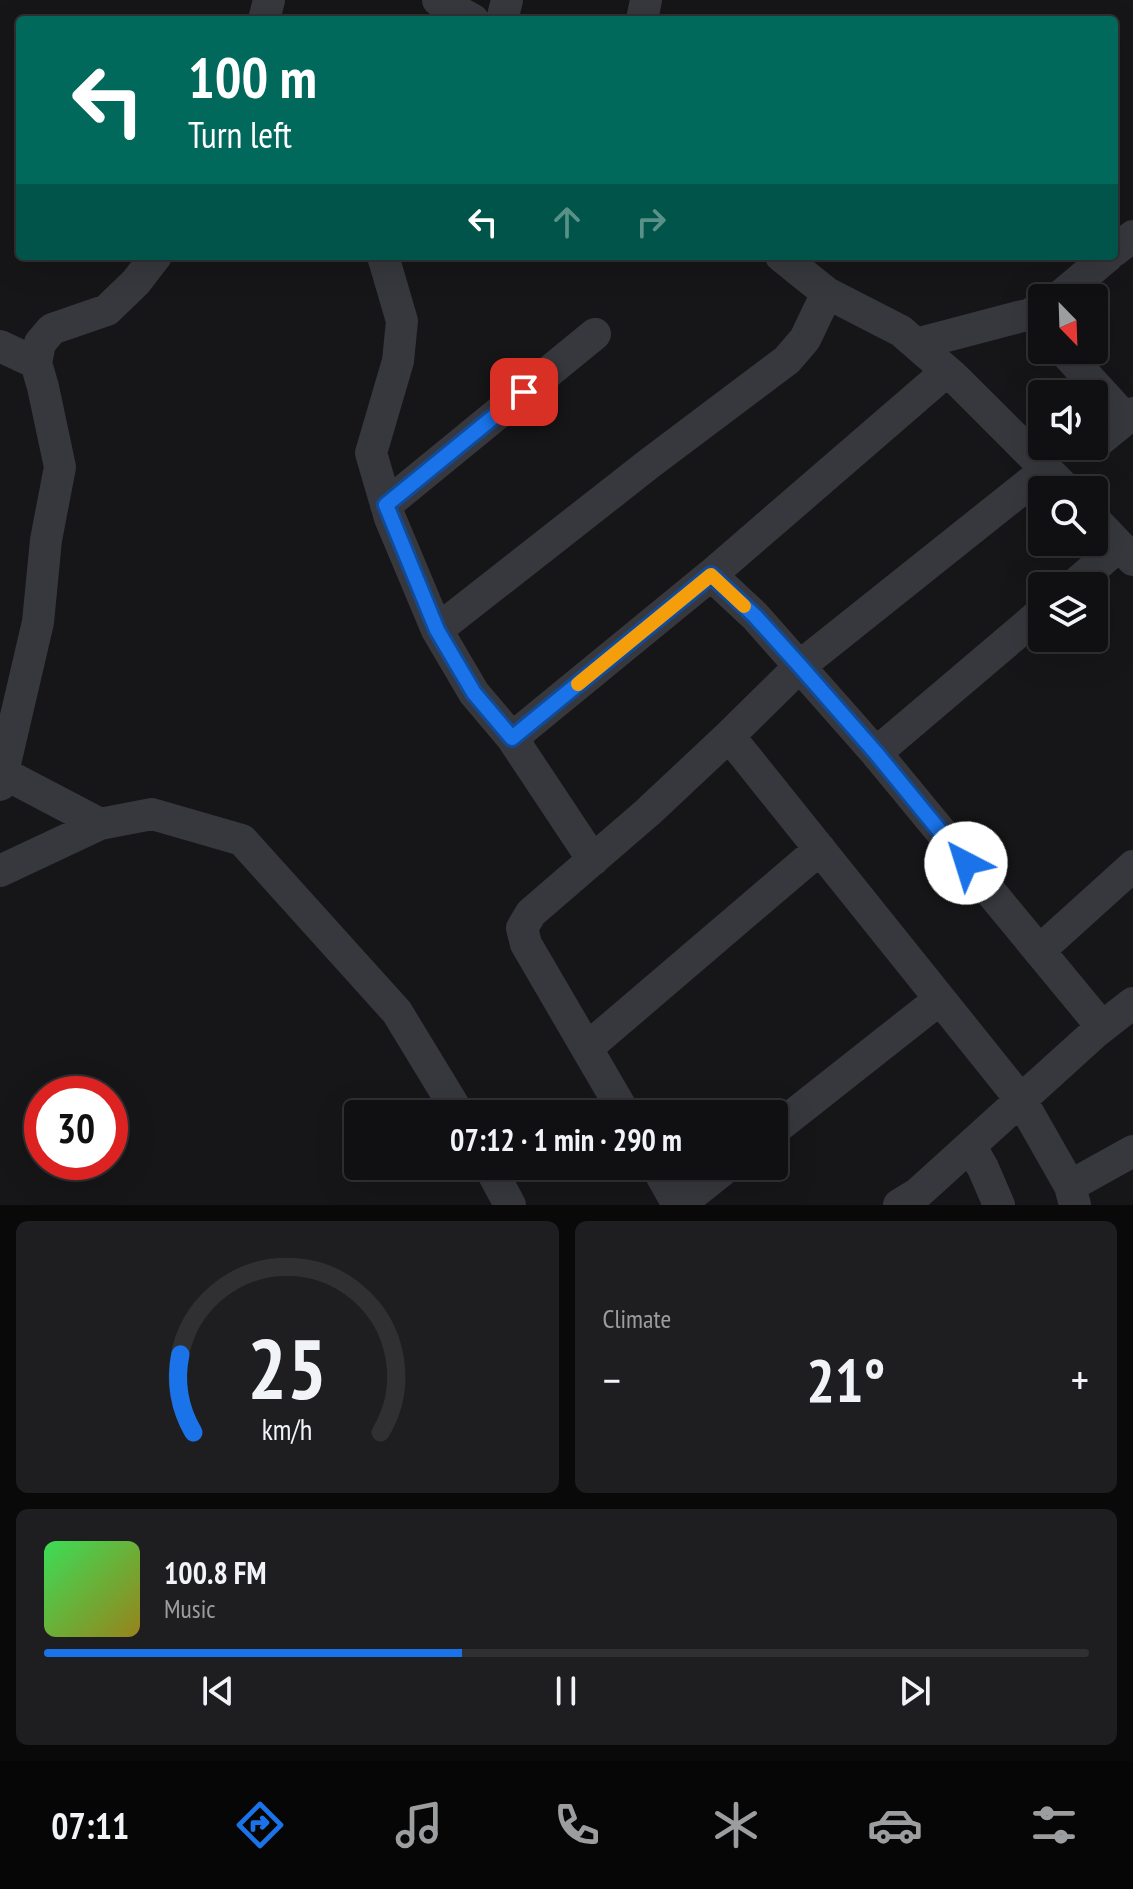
<!DOCTYPE html>
<html lang="en">
<head>
<meta charset="utf-8">
<style>
  :root { --surface:#101012; --page:#1e1e20; --text:#f1f3f6; --muted:#9c9d9f; --line:#303032; --accent:#1a73e8 }
  body { margin:0; font-family:"PT Sans Narrow",sans-serif; background:var(--page); color:var(--text); height:100vh; display:flex; flex-direction:column; font-size:30px; white-space:nowrap }
  * { box-sizing:border-box; margin:0 }
  p { font-size:26px; color:var(--muted) }
  .icon { flex:none; width:44px; height:44px; fill:none; stroke:currentColor; stroke-width:2; stroke-linecap:round; stroke-linejoin:round }
  .map { position:relative; height:1205px; overflow:hidden }
  .details { display:flex; flex-direction:column; gap:16px; padding:16px; background:#09090a; flex:1 }
  .details>* { flex:none }
  .banner { position:absolute; left:16px; top:16px; width:1102px; height:244px; border-radius:8px; box-shadow:0 8px 32px #0002,0 0 0 2px var(--line); background:#00695c; color:#fff; overflow:hidden }
  .needle { width:52px; rotate:157deg }
  .tools { position:absolute; left:1028px; top:284px; display:grid; gap:16px }
  .tools a { display:grid; place-items:center; width:80px; height:80px; border-radius:8px; background:var(--surface); box-shadow:0 8px 32px #0002,0 0 0 2px var(--line); font-size:40px }
  .speed { position:absolute; left:24px; top:1076px; display:flex; gap:16px; font-size:40px; font-weight:700; text-align:center }
  .speed>* { display:grid; place-content:center; width:104px; height:104px; border-radius:50%; background:var(--surface); box-shadow:0 8px 32px #0002,0 0 0 2px var(--line); line-height:1 }
  .speed .limit { border:12px solid #d22; background:#fff; color:#111 }
  .pin { position:absolute; display:grid; place-items:center; width:68px; height:68px; color:#fff; margin:-34px; border-radius:16px; box-shadow:0 4px 12px #0006 }
  .me { position:absolute; width:88px; margin:-44px; rotate:320deg; stroke-linejoin:round; filter:drop-shadow(0 0 6px #0008) }
  .turn { display:flex; align-items:center; gap:28px; height:168px; padding:0 40px; font-size:36px }
  .turn .icon { width:104px; height:104px; stroke-width:2.5 }
  .turn b { display:block; font-size:56px; line-height:68px }
  .lanes { display:flex; align-items:center; height:76px; padding:0 40px; background:#0003; justify-content:center; gap:40px; direction:ltr }
  .lanes .off { opacity:.35 }
  .big { font-size:60px; font-weight:600; line-height:1.1 }
  .details .tile { flex:1; display:flex; flex-direction:column; justify-content:center; gap:12px; min-width:0; padding:0 28px; border-radius:12px; background:var(--page) }
  .details .dial { align-items:center; gap:0 }
  .dial svg { height:208px; overflow:visible; fill:none; stroke:var(--line); stroke-width:7; stroke-linecap:round; text-anchor:middle }
  .dial text { fill:var(--text); stroke:none }
  .song { display:flex; align-items:center; gap:24px }
  .cover { width:96px; height:96px; border-radius:12px; background:linear-gradient(135deg,hsl(130 70% 55%),hsl(50 70% 35%)) }
  .played { height:8px; border-radius:4px; background:linear-gradient(90deg,var(--accent) 40%,var(--line) 40%) }
  .keys { display:flex; justify-content:space-around; direction:ltr }
  .heat { display:flex; justify-content:space-between; align-items:center; font-size:44px; direction:ltr }
  .details .tiles { flex:1; display:grid; gap:16px; grid-template-columns:1fr 1fr }
  .tile:last-child { grid-column:span 2 }
  .trip { position:absolute; left:344px; top:1100px; width:444px; height:80px; border-radius:8px; background:var(--surface); box-shadow:0 8px 32px #0002,0 0 0 2px var(--line); font-weight:600; line-height:80px; text-align:center }
  .tab-bar { display:flex; height:128px; justify-content:space-around; align-items:center; background:#060607; color:var(--muted) }
  .tab-bar .icon { width:56px; height:56px }
  .tab-bar .current { color:var(--accent) }
  .tab-bar b { font-size:36px; color:var(--text) }
  .map>svg:first-child { display:block }
  .lines { fill:none; stroke-linecap:round; stroke-linejoin:round }
  .minor { stroke:#37383d; stroke-width:32 }
  .route-casing { stroke:#114b97; stroke-width:20 }
  .route { stroke:#1a73e8; stroke-width:14 }
  .slow { stroke:#f59e0b; stroke-width:14 }
</style>
</head>
<body>
<div class="map">
<svg width="1133" height="1205" viewBox="0 0 1133 1205">
  <rect width="100%" height="100%" fill="#161618"/>
  <g class="lines">
    <!-- minor -->
    <path class="minor" d="M 438,0 L 473,20
      M 264,20 L 269,0
      M 502,20 L 507,0
      M 642,20 L 646,0
      M 1114,251 L 1133,236
      M 383,256 L 402,321 L 398,361 L 371,453 L 390,518 L 437,630 L 474,693 L 512,738 L 593,860
      M 781,256 L 827,293 L 901,331 L 954,377 L 1067,490
      M 1058,298 L 1108,256
      M 916,344 L 1030,314 L 1042,307
      M 0,346 L 36,363
      M 1063,350 L 1126,419
      M 1094,445 L 1133,413
      M 386,505 L 595,334
      M 1094,519 L 1133,560
      M 711,575 L 755,616 L 876,753 L 1102,1027
      M 1073,586 L 1119,546
      M 437,630 L 650,463 L 787,360 L 805,339 L 827,293
      M 729,736 L 1021,1100 L 1070,1186 L 1075,1205
      M 512,738 L 711,575 L 947,371
      M 876,753 L 1042,612
      M 3,773 L 100,824
      M 0,785 L 38,622 L 46,540 L 60,467 L 43,387 L 36,363 L 40,343 L 52,329 L 107,310 L 136,282 L 156,256
      M 0,871 L 100,824 L 152,814 L 242,840 L 397,1012 L 459,1114
      M 1039,951 L 1133,866
      M 587,1048 L 820,849
      M 625,1114 L 526,944 L 522,928 L 531,913 L 648,812 L 729,736 L 800,666 L 1047,469
      M 774,1130 L 940,999
      M 971,1147 L 983,1168 L 999,1205
      M 489,1166 L 510,1205
      M 656,1166 L 678,1205
      M 1070,1186 L 1133,1151
      M 679,1205 L 728,1166
      M 899,1205 L 917,1194 L 1097,1031 L 1133,1003"/>
  </g>
  <g class="lines">
    <!-- route casing -->
    <g class="route-casing">
      <path id="route" d="M 524,392 L 386,505 L 437,630 L 474,693 L 512,738 L 711,575 L 755,616 L 800,666 L 876,753 L 966,863"/>
    </g>
    <!-- route -->
    <use href="#route" class="route"/>
    <!-- slow -->
    <path class="slow" d="M 578,684 L 711,575 L 744,606"/>
  </g>
</svg>
<div class="tools">
<a><svg class="needle" viewBox="-14 -14 28 28"><path d="M0-13l5 13h-10z" fill="#e53935"/><path d="M0 13l5-13h-10z" fill="#9c9d9f"/></svg></a>
<a><svg class="icon" aria-label="sound" viewBox="0 0 24 24"><path d="M4 9h4l5-4v14l-5-4H4zM17 9q2 3 0 6"/></svg></a>
<a><svg class="icon" aria-label="search" viewBox="0 0 24 24"><circle cx="10" cy="10" r="6"/><path d="M15 15l6 6"/></svg></a>
<a><svg class="icon" aria-label="layers" viewBox="0 0 24 24"><path d="M12 4l9 5-9 5-9-5zM3 14l9 5 9-5"/></svg></a>
</div>
<div class="speed"><div class="limit">30</div></div>
<div class="pin" style="left:524px;top:392px;background:#d93025"><svg class="icon" aria-label="arrive" viewBox="0 0 24 24"><path d="M6 21V4h12l-3 4 3 4H6"/></svg></div>
<svg class="me" style="left:966px;top:863px" viewBox="-20 -20 40 40"><circle r="19" fill="#fff"/><path d="M0-13L10 11 0 6-10 11z" fill="#1a73e8"/></svg>
<div class="trip">07:12 · 1 min · 290 m</div>
<div class="banner">
<div class="turn"><svg class="icon" aria-label="left" viewBox="0 0 24 24"><path d="M17 20v-9H6M10 6l-5 5 5 5"/></svg><div><b>100 m</b>Turn left</div></div>
<div class="lanes"><svg class="icon" aria-label="left" viewBox="0 0 24 24"><path d="M17 20v-9H6M10 6l-5 5 5 5"/></svg><svg class="icon off" aria-label="ahead" viewBox="0 0 24 24"><path d="M12 20V5M6 11l6-6 6 6"/></svg><svg class="icon off" aria-label="right" viewBox="0 0 24 24"><path d="M7 20v-9h11M14 6l5 5-5 5"/></svg></div>
</div>
</div>
<section class="details">
<div class="tiles">
<div class="tile dial"><svg viewBox="0 0 100 80">
<path d="M14 69A42 42 0 1 1 86 69"/>
<path d="M14 69A42 42 0 0 1 9 39" stroke="#1a73e8"/>
<text x="50" y="56" font-size="32" font-weight="700">25</text>
<text x="50" y="72" font-size="11">km/h</text>
</svg></div>
<div class="tile"><p>Climate</p>
<div class="heat"><a>−</a><b class="big">21°</b><a>+</a></div>
</div>
<div class="tile">
<div class="song"><i class="cover"></i><div><b>100.8 FM</b><p>Music</p></div></div>
<div class="played"></div>
<div class="keys"><svg class="icon" aria-label="previous" viewBox="0 0 24 24"><path d="M18 5L8 12l10 7zM5 5v14"/></svg><svg class="icon" aria-label="pause" viewBox="0 0 24 24"><path d="M8 5v14M16 5v14"/></svg><svg class="icon" aria-label="next" viewBox="0 0 24 24"><path d="M6 5l10 7-10 7zM19 5v14"/></svg></div>
</div>
</div>
</section>
<nav class="tab-bar">
<b>07:11</b>
<svg class="icon current" aria-label="directions" viewBox="0 0 24 24"><path d="M12 3l9 9-9 9-9-9zM9 14v-3h6M13 9l2 2-2 2"/></svg>
<svg class="icon" aria-label="music" viewBox="0 0 24 24"><path d="M9 18V5l10-2v13"/><circle cx="6" cy="18" r="3"/><circle cx="16" cy="16" r="3"/></svg>
<svg class="icon" aria-label="phone" viewBox="0 0 24 24"><path d="M5 4h4l2 5-3 2q2 4 5 5l2-3 5 2v4C11 20 4 13 5 4z"/></svg>
<svg class="icon" aria-label="climate" viewBox="0 0 24 24"><path d="M12 3v18M4 7l16 10M4 17L20 7"/></svg>
<svg class="icon" aria-label="car" viewBox="0 0 24 24"><path d="M5 17H2v-5l4-1 3-4h7l3 4 3 1v5h-3M9 17h6M6 11h13"/><circle cx="7" cy="17" r="2"/><circle cx="17" cy="17" r="2"/></svg>
<svg class="icon" aria-label="filters" viewBox="0 0 24 24"><path d="M4 7h16M4 17h16"/><circle cx="9" cy="7" r="2"/><circle cx="15" cy="17" r="2"/></svg>
</nav>
</body>
</html>
